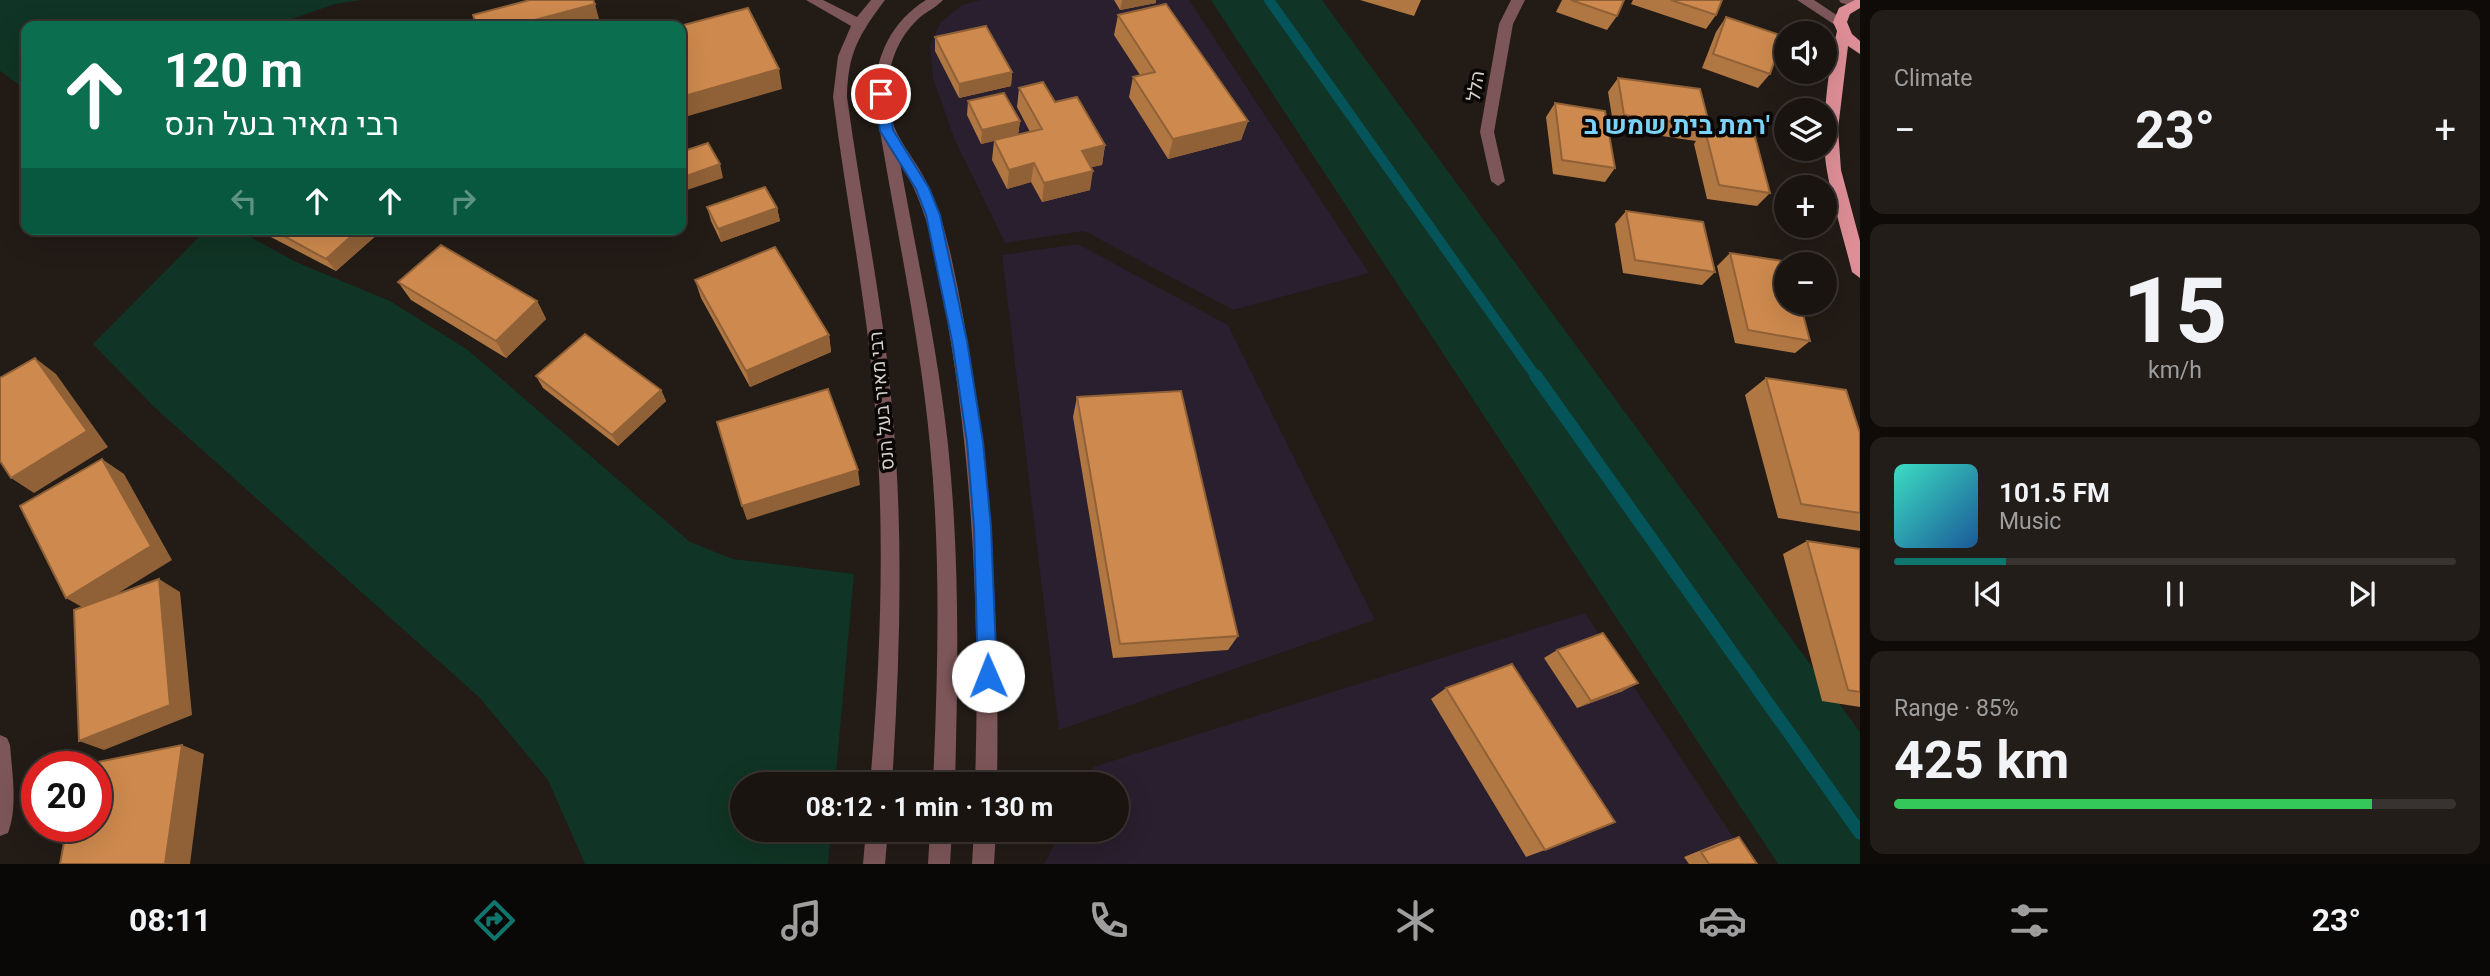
<!DOCTYPE html>
<html lang="en">
<head>
<meta charset="utf-8">
<style>
  :root { --surface:#1a1410; --page:#231d19; --text:#f1f3f6; --muted:#9f9e9f; --line:#383330; --accent:#0f766e }
  body { margin:0; font-family:Roboto,Heebo,sans-serif; background:var(--page); color:var(--text); height:100vh; display:flex; flex-direction:column; font-size:26px; white-space:nowrap }
  * { box-sizing:border-box; margin:0 }
  p { font-size:23px; color:var(--muted) }
  .icon { flex:none; width:38px; height:38px; fill:none; stroke:currentColor; stroke-width:2; stroke-linecap:round; stroke-linejoin:round }
  .map { position:relative; flex:1; overflow:hidden }
  .panel { display:flex; flex-direction:column; gap:10px; padding:10px; background:#0e0b09; width:630px }
  .panel>* { flex:none }
  .banner { position:absolute; left:21px; top:21px; width:665px; height:214px; border-radius:14px; box-shadow:0 7px 28px #0002,0 0 0 2px var(--line); background:#0b6e4f; color:#fff; overflow:hidden }
  .buttons { position:absolute; left:1774px; top:21px; display:grid; gap:14px }
  .buttons a { display:grid; place-items:center; width:63px; height:63px; border-radius:50%; background:var(--surface); box-shadow:0 7px 28px #0002,0 0 0 2px var(--line); font-size:35px }
  .speed { position:absolute; left:21px; top:751px; display:flex; gap:14px; font-size:35px; font-weight:700; text-align:center }
  .speed>* { display:grid; place-content:center; width:91px; height:91px; border-radius:50%; background:var(--surface); box-shadow:0 7px 28px #0002,0 0 0 2px var(--line); line-height:1 }
  .speed .limit { border:10px solid #d22; background:#fff; color:#111 }
  .pin { position:absolute; display:grid; place-items:center; width:60px; height:60px; color:#fff; margin:-30px; border:4px solid #fff; border-radius:50%; box-shadow:0 2px 7px #0007 }
  .me { position:absolute; width:77px; margin:-38px; rotate:359deg; stroke-linejoin:round; filter:drop-shadow(0 0 5px #0008) }
  .turn { display:flex; align-items:center; gap:24px; height:147px; padding:0 28px; font-size:32px }
  .turn .icon { width:91px; height:91px; stroke-width:2.5 }
  .turn b { display:block; font-size:49px; line-height:60px }
  .lanes { display:flex; align-items:center; height:66px; padding:0 28px; background:#0003; justify-content:center; gap:35px; direction:ltr }
  .lanes .off { opacity:.35 }
  .big { font-size:52px; font-weight:700; line-height:1.1 }
  .panel .card { flex:1; display:flex; flex-direction:column; justify-content:center; gap:10px; min-width:0; padding:0 24px; border-radius:14px; background:var(--page) }
  .panel .dial { align-items:center; gap:0 }
  .dial b { font-size:91px; line-height:1 }
  .song { display:flex; align-items:center; gap:21px }
  .cover { width:84px; height:84px; border-radius:10px; background:linear-gradient(135deg,hsl(170 70% 55%),hsl(210 70% 35%)) }
  .played { height:7px; border-radius:4px; background:linear-gradient(90deg,var(--accent) 20%,var(--line) 20%) }
  .keys { display:flex; justify-content:space-around; direction:ltr }
  .heat { display:flex; justify-content:space-between; align-items:center; font-size:38px; direction:ltr }
  .charge { height:10px; border-radius:5px; background:linear-gradient(90deg,#34c759 85%,var(--line) 0) }
  .trip { position:absolute; left:730px; top:772px; width:399px; height:70px; border-radius:35px; background:var(--surface); box-shadow:0 7px 28px #0002,0 0 0 2px var(--line); font-weight:700; line-height:70px; text-align:center }
  .tab-bar { display:flex; height:112px; justify-content:space-around; align-items:center; background:#0a0806; color:var(--muted) }
  .tab-bar .icon { width:49px; height:49px }
  .tab-bar .selected { color:var(--accent) }
  .tab-bar b { font-size:32px; color:var(--text) }
  main { display:flex; flex:1; min-height:0 }
  .map>svg:first-child { display:block }
  .education { fill:#291f2e }
  .green { fill:#103425 }
  .lines { fill:none; stroke-linecap:round; stroke-linejoin:round }
  .stream-far1 { stroke:#05545a; stroke-width:10 }
  .stream { stroke:#05545a; stroke-width:13 }
  .minor { fill:#7c5659; fill-rule:evenodd }
  .major { fill:#dd8e96; fill-rule:evenodd }
  .wall { fill:#b17743 }
  .shaded-wall { fill:#906137 }
  .building { fill:#ce8a4e; stroke:#906137; stroke-width:2 }
  .route { fill:#1a73e8; stroke:#114b97; stroke-width:2 }
  .labels { text-anchor:middle; stroke-width:7; stroke-linejoin:round; paint-order:stroke }
  .street-label { font-size:19px; fill:#d5d1cd; stroke:#090605 }
  .district-label { font-size:26px; font-weight:bold; fill:#7bd3f9; stroke:#090605 }
</style>
</head>
<body>
<main>
<div class="map">
<svg width="1860" height="864" viewBox="0 0 1860 864">
  <rect width="100%" height="100%" fill="#221b16"/>
  <!-- education -->
  <path class="education" d="M 980,0 L 1189,0 L 1369,273 L 1233,310 L 1084,231 L 1005,243 L 954,138 L 933,78 L 930,46 L 940,23 L 962,5 Z
    M 1078,244 L 1228,325 L 1375,620 L 1059,730 L 1002,255 Z
    M 1585,613 L 1751,864 L 1044,864 L 1062,830 L 1116,830 L 1116,784 L 1085,784 L 1093,767 Z"/>
  <!-- green -->
  <path class="green" d="M 0,0 L 361,0 L 335,4 L 272,26 L 26,26 L 26,90 L 0,71 Z
    M 1211,0 L 1322,0 L 1860,732 L 1860,864 L 1778,864 Z
    M 207,229 L 236,229 L 296,262 L 390,301 L 468,350 L 690,542 L 733,559 L 854,574 L 835,784 L 742,784 L 742,830 L 831,830 L 828,864 L 585,864 L 548,780 L 480,698 L 154,407 L 93,344 Z"/>
  <g class="lines">
    <!-- stream-far1 -->
    <path class="stream-far1" d="M 1269,0 L 1537,378"/>
    <!-- stream -->
    <path class="stream" d="M 1536,376 L 1860,833"/>
    <!-- minor -->
    <path class="minor" d="M 806,0 L 823,0 L 857,17 L 871,0 L 885,0 C 859,35 848,52 847,97 C 861,200 883,303 892,407 C 904,533 900,658 892,784 L 870,784 C 881,659 885,533 875,407 C 867,303 846,200 833,97 L 838,56 L 851,26 Z
      M 926,0 L 943,0 C 936,8 925,12 918,19 C 898,38 888,64 888,91 C 888,134 908,146 926,181 C 938,204 945,231 951,256 C 989,430 1000,606 997,784 L 975,784 C 980,629 974,477 948,325 C 938,270 931,211 900,163 C 917,257 938,350 948,445 C 960,558 958,671 955,784 L 933,784 C 938,671 941,558 930,445 C 919,327 892,211 874,94 C 876,55 892,21 926,0 Z
      M 1511,0 L 1525,0 L 1513,24 L 1494,132 L 1505,181 L 1498,186 L 1491,181 L 1480,132 L 1499,24 Z
      M 1797,0 L 1814,0 L 1847,22 L 1840,26 L 1835,25 Z
      M 1839,0 L 1860,0 L 1860,7 L 1841,3 Z
      M 0,735 L 7,738 L 10,745 C 12,772 18,807 8,833 L 0,836 Z
      M 866,830 L 888,830 L 885,864 L 863,864 Z
      M 930,830 L 952,830 L 950,864 L 928,864 Z
      M 974,830 L 996,830 L 994,864 L 972,864 Z"/>
    <!-- major -->
    <path class="major" d="M 1855,0 L 1860,0 L 1860,8 L 1850,14 L 1847,22 L 1852,34 L 1860,41 L 1860,54 L 1848,46 L 1838,129 L 1841,170 L 1860,241 L 1860,278 L 1852,272 C 1844,239 1833,205 1827,171 C 1820,134 1828,68 1837,31 L 1833,22 L 1839,8 Z"/>
  </g>
  <!-- wall -->
  <path class="wall" d="M 1114,0 L 1156,0 L 1156,3 L 1120,10 Z
    M 1360,0 L 1421,0 L 1414,16 Z
    M 1562,0 L 1624,0 L 1617,16 L 1607,30 L 1556,12 Z
    M 1633,0 L 1722,0 L 1716,15 L 1706,29 L 1631,4 Z
    M 1118,15 L 1248,121 L 1241,140 L 1168,159 L 1129,97 L 1133,77 L 1140,75 L 1114,35 Z
    M 1726,17 L 1770,74 L 1758,88 L 1702,68 L 1716,32 Z
    M 935,37 L 1012,72 L 1011,86 L 959,98 L 935,51 Z
    M 1618,78 L 1710,127 L 1707,130 L 1770,193 L 1757,206 L 1707,199 L 1694,144 L 1696,141 L 1614,129 L 1608,92 Z
    M 1019,88 L 1055,102 L 1105,145 L 1102,165 L 1091,167 L 1090,190 L 1042,202 L 1031,182 L 1007,189 L 992,160 L 994,141 L 981,144 L 967,115 L 968,101 L 1020,121 L 1018,135 L 1030,132 L 1017,107 Z
    M 1555,103 L 1615,168 L 1605,182 L 1553,174 L 1546,117 Z
    M 707,207 L 777,208 L 780,221 L 721,242 L 711,221 Z
    M 1626,211 L 1715,272 L 1702,285 L 1623,273 L 1615,224 Z
    M 263,229 L 376,229 L 379,233 L 336,271 L 267,235 Z
    M 1730,253 L 1810,341 L 1795,353 L 1735,343 L 1717,266 Z
    M 695,280 L 829,335 L 831,352 L 750,387 L 701,298 Z
    M 398,282 L 537,301 L 546,319 L 506,358 L 411,300 Z
    M 536,376 L 661,390 L 666,401 L 618,446 L 543,388 Z
    M 1766,378 L 1860,433 L 1860,531 L 1778,518 L 1745,395 Z
    M 1077,397 L 1238,636 L 1228,650 L 1113,658 L 1073,417 Z
    M 1807,541 L 1860,549 L 1860,707 L 1822,701 L 1783,554 Z
    M 1557,650 L 1623,691 L 1577,708 L 1544,658 Z
    M 1446,688 L 1545,850 L 1526,857 L 1431,699 Z
    M 1739,837 L 1757,864 L 1689,864 L 1684,857 L 1721,842 Z"/>
  <!-- shaded-wall -->
  <path class="shaded-wall" d="M 1122,0 L 1156,0 L 1156,3 L 1120,10 Z
    M 595,4 L 599,19 L 571,26 L 512,26 Z
    M 779,69 L 782,89 L 681,118 L 681,97 Z
    M 1012,72 L 1011,86 L 959,98 L 959,84 Z
    M 1020,121 L 1018,135 L 981,144 L 982,130 Z
    M 1248,121 L 1241,140 L 1168,159 L 1173,139 Z
    M 1105,145 L 1102,165 L 1079,170 L 1082,151 Z
    M 1034,163 L 1031,182 L 1007,189 L 1009,170 Z
    M 720,164 L 723,178 L 681,192 L 681,178 Z
    M 1093,171 L 1090,190 L 1042,202 L 1044,183 Z
    M 777,208 L 780,221 L 721,242 L 718,229 Z
    M 359,229 L 376,229 L 379,233 L 336,271 L 326,259 Z
    M 537,301 L 546,319 L 506,358 L 496,341 Z
    M 829,335 L 831,352 L 750,387 L 746,371 Z
    M 35,358 L 56,374 L 108,447 L 34,493 L 11,478 Z
    M 661,390 L 666,401 L 618,446 L 612,435 Z
    M 102,459 L 124,474 L 172,560 L 89,611 L 66,598 Z
    M 858,470 L 860,485 L 747,520 L 742,506 Z
    M 159,579 L 180,592 L 192,715 L 104,750 L 79,741 Z
    M 1638,683 L 1623,691 L 1577,708 L 1591,701 Z
    M 182,745 L 204,754 L 190,864 L 165,864 Z"/>
  <!-- building -->
  <path class="building" d="M 530,0 L 593,0 L 595,4 L 512,26 L 477,26 L 473,15 Z
    M 1571,0 L 1624,0 L 1617,16 Z
    M 1671,0 L 1722,0 L 1716,15 Z
    M 1166,4 L 1248,121 L 1173,139 L 1133,77 L 1155,72 L 1118,15 Z
    M 748,8 L 779,69 L 681,97 L 680,26 Z
    M 1726,17 L 1783,36 L 1770,74 L 1713,54 Z
    M 571,20 L 573,26 L 547,26 Z
    M 986,26 L 1012,72 L 959,84 L 935,37 Z
    M 1618,78 L 1700,89 L 1710,127 L 1624,115 Z
    M 1043,82 L 1055,102 L 1077,97 L 1105,145 L 1082,151 L 1093,171 L 1044,183 L 1034,163 L 1009,170 L 994,140 L 1042,129 L 1019,88 Z
    M 1004,93 L 1020,121 L 982,130 L 968,101 Z
    M 1555,103 L 1605,111 L 1615,168 L 1562,160 Z
    M 1705,130 L 1755,137 L 1770,193 L 1719,185 Z
    M 708,143 L 720,164 L 681,178 L 681,152 Z
    M 765,187 L 777,208 L 718,229 L 707,207 Z
    M 1626,211 L 1703,222 L 1715,272 L 1635,260 Z
    M 271,229 L 359,229 L 326,259 Z
    M 441,245 L 537,301 L 496,341 L 398,282 Z
    M 775,247 L 829,335 L 746,371 L 695,280 Z
    M 1730,253 L 1789,262 L 1789,264 L 1787,264 L 1787,303 L 1800,303 L 1810,341 L 1748,330 Z
    M 585,334 L 661,390 L 612,435 L 536,376 Z
    M 35,358 L 87,431 L 11,478 L 0,461 L 0,378 Z
    M 1766,378 L 1846,390 L 1860,433 L 1860,513 L 1801,504 Z
    M 828,389 L 858,470 L 742,506 L 717,422 Z
    M 1181,391 L 1238,636 L 1120,644 L 1077,397 Z
    M 102,459 L 151,546 L 66,598 L 20,506 Z
    M 1807,541 L 1860,549 L 1860,692 L 1848,690 Z
    M 159,579 L 170,705 L 79,741 L 74,610 Z
    M 1603,633 L 1638,683 L 1591,701 L 1557,650 Z
    M 1512,664 L 1615,822 L 1545,850 L 1446,688 Z
    M 182,745 L 165,864 L 60,864 L 67,826 L 96,826 L 96,766 L 78,766 Z
    M 1739,837 L 1757,864 L 1709,864 L 1701,852 Z"/>
  <!-- route -->
  <path class="route" d="M 881,90 L 888,94 L 893,130 L 929,188 L 940,215 L 967,341 L 983,442 L 991,527 L 997,676 L 994,683 L 988,685 L 981,683 L 978,676 L 974,527 L 967,442 L 952,341 L 926,215 L 916,189 L 880,131 L 875,94 Z"/>
  <g class="labels">
    <!-- street labels -->
    <g class="street-label">
      <text transform="translate(1475 86) rotate(-81)" y="7">הלל</text>
      <text transform="translate(881 401) rotate(-95)" y="7">רבי מאיר בעל הנס</text>
    </g>
    <!-- district labels -->
    <g class="district-label">
      <text x="1677" y="134">רמת בית שמש ב'</text>
    </g>
  </g>
</svg>
<div class="buttons">
<a><svg class="icon" aria-label="sound" viewBox="0 0 24 24"><path d="M4 9h4l5-4v14l-5-4H4zM17 9q2 3 0 6"/></svg></a>
<a><svg class="icon" aria-label="layers" viewBox="0 0 24 24"><path d="M12 4l9 5-9 5-9-5zM3 14l9 5 9-5"/></svg></a>
<a>+</a>
<a>−</a>
</div>
<div class="speed"><div class="limit">20</div></div>
<div class="pin" style="left:881px;top:94px;background:#d93025"><svg class="icon" aria-label="arrive" viewBox="0 0 24 24"><path d="M6 21V4h12l-3 4 3 4H6"/></svg></div>
<svg class="me" style="left:988px;top:676px" viewBox="-20 -20 40 40"><circle r="19" fill="#fff"/><path d="M0-13L10 11 0 6-10 11z" fill="#1a73e8"/></svg>
<div class="trip">08:12 · 1 min · 130 m</div>
<div class="banner">
<div class="turn"><svg class="icon" aria-label="ahead" viewBox="0 0 24 24"><path d="M12 20V5M6 11l6-6 6 6"/></svg><div><b>120 m</b>רבי מאיר בעל הנס</div></div>
<div class="lanes"><svg class="icon off" aria-label="left" viewBox="0 0 24 24"><path d="M17 20v-9H6M10 6l-5 5 5 5"/></svg><svg class="icon" aria-label="ahead" viewBox="0 0 24 24"><path d="M12 20V5M6 11l6-6 6 6"/></svg><svg class="icon" aria-label="ahead" viewBox="0 0 24 24"><path d="M12 20V5M6 11l6-6 6 6"/></svg><svg class="icon off" aria-label="right" viewBox="0 0 24 24"><path d="M7 20v-9h11M14 6l5 5-5 5"/></svg></div>
</div>
</div>
<section class="panel">
<div class="card"><p>Climate</p>
<div class="heat"><a>−</a><b class="big">23°</b><a>+</a></div>
</div>
<div class="card dial"><b>15</b><p>km/h</p></div>
<div class="card">
<div class="song"><i class="cover"></i><div><b>101.5 FM</b><p>Music</p></div></div>
<div class="played"></div>
<div class="keys"><svg class="icon" aria-label="previous" viewBox="0 0 24 24"><path d="M18 5L8 12l10 7zM5 5v14"/></svg><svg class="icon" aria-label="pause" viewBox="0 0 24 24"><path d="M8 5v14M16 5v14"/></svg><svg class="icon" aria-label="next" viewBox="0 0 24 24"><path d="M6 5l10 7-10 7zM19 5v14"/></svg></div>
</div>
<div class="card"><p>Range · 85%</p><b class="big">425 km</b><div class="charge"></div></div>
</section>
</main>
<nav class="tab-bar">
<b>08:11</b>
<svg class="icon selected" aria-label="directions" viewBox="0 0 24 24"><path d="M12 3l9 9-9 9-9-9zM9 14v-3h6M13 9l2 2-2 2"/></svg>
<svg class="icon" aria-label="music" viewBox="0 0 24 24"><path d="M9 18V5l10-2v13"/><circle cx="6" cy="18" r="3"/><circle cx="16" cy="16" r="3"/></svg>
<svg class="icon" aria-label="phone" viewBox="0 0 24 24"><path d="M5 4h4l2 5-3 2q2 4 5 5l2-3 5 2v4C11 20 4 13 5 4z"/></svg>
<svg class="icon" aria-label="climate" viewBox="0 0 24 24"><path d="M12 3v18M4 7l16 10M4 17L20 7"/></svg>
<svg class="icon" aria-label="car" viewBox="0 0 24 24"><path d="M5 17H2v-5l4-1 3-4h7l3 4 3 1v5h-3M9 17h6M6 11h13"/><circle cx="7" cy="17" r="2"/><circle cx="17" cy="17" r="2"/></svg>
<svg class="icon" aria-label="filters" viewBox="0 0 24 24"><path d="M4 7h16M4 17h16"/><circle cx="9" cy="7" r="2"/><circle cx="15" cy="17" r="2"/></svg>
<b>23°</b>
</nav>
</body>
</html>
